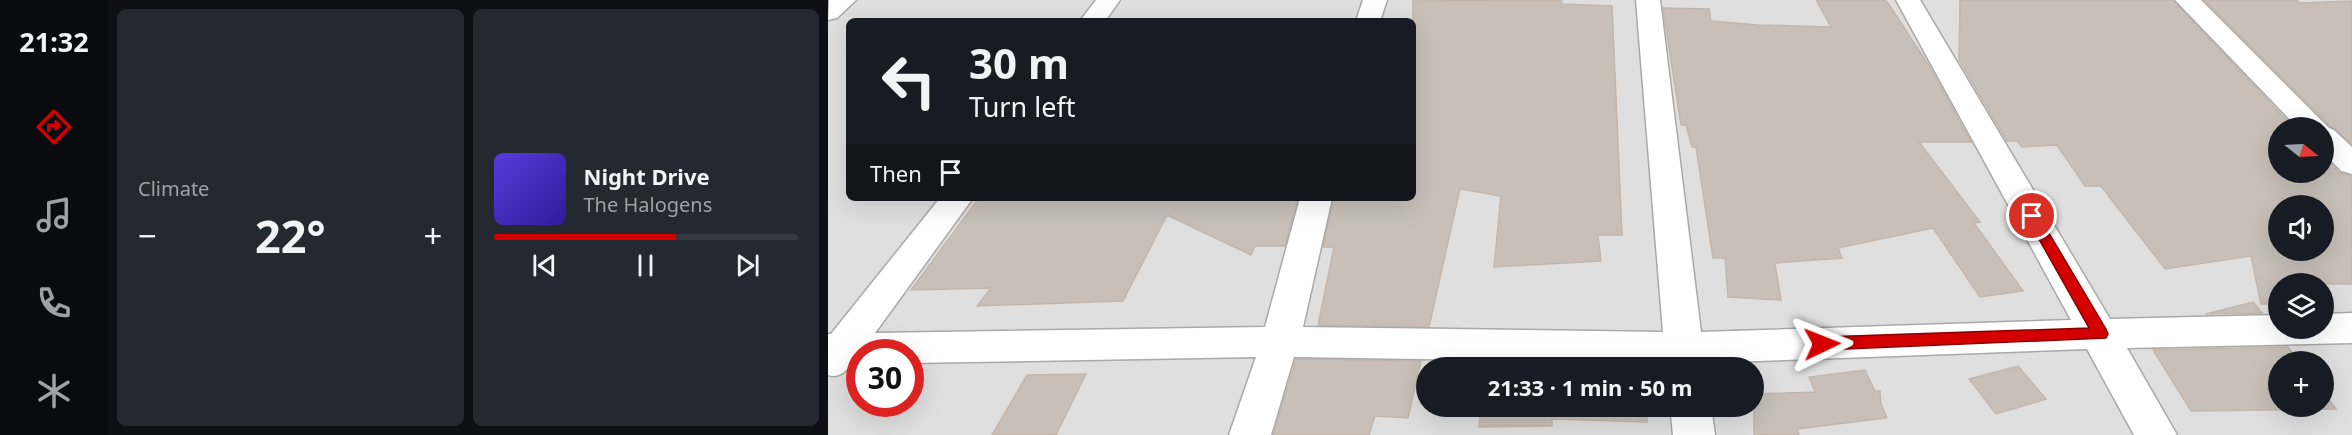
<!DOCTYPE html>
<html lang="en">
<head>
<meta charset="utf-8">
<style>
  :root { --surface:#171b24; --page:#242831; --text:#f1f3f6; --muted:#9ea1a6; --line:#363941; --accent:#d40000 }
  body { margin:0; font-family:"Noto Sans",sans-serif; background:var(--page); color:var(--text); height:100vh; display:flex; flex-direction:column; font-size:22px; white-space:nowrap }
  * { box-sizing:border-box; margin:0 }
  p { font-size:20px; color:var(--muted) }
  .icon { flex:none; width:33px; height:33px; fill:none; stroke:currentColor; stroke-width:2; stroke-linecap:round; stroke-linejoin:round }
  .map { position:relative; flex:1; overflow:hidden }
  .details { display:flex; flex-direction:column; gap:9px; padding:9px; background:#0d0f14; width:720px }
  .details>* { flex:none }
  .banner { position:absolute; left:18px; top:18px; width:570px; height:183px; border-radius:9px; box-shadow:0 6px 24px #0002; background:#171b24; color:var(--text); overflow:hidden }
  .needle { width:39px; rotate:108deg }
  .fabs { position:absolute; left:1440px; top:117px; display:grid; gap:12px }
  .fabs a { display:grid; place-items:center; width:66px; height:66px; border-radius:50%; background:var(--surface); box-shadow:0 6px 24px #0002; font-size:30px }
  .speed { position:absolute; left:18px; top:339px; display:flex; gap:12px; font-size:30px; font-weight:700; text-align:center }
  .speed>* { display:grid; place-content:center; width:78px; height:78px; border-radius:50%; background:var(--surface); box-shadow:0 6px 24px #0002; line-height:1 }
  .speed .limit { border:9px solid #d22; background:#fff; color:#111 }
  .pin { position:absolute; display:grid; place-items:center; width:51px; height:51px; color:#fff; margin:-26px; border:3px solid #fff; border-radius:50%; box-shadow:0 2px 6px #0007 }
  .me { position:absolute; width:66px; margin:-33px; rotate:88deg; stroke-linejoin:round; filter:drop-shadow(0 0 4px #0008) }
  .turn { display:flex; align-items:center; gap:21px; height:126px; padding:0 24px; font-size:27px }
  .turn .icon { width:78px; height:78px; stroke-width:2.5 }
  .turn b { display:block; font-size:42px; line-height:51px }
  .then { display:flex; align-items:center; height:57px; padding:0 24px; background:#0003; gap:12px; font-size:22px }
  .big { font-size:45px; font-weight:700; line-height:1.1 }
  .details .widget { flex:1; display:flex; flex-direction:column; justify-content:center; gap:9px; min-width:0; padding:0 21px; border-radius:9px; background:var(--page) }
  .song { display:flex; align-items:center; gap:18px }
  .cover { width:72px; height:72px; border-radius:9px; background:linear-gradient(135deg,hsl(250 70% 55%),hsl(250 70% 35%)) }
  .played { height:6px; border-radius:3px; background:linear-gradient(90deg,var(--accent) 60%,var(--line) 60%) }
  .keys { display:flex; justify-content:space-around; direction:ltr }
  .heat { display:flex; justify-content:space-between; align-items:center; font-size:33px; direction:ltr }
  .details .tiles { flex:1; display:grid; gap:9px; grid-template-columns:repeat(2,1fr) }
  .trip { position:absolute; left:588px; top:357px; width:348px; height:60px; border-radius:30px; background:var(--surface); box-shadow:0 6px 24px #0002; font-weight:700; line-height:60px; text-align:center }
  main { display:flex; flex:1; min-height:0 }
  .menu { display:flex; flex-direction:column; width:108px; justify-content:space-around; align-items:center; background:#090b0e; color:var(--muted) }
  .menu .icon { width:42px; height:42px }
  .menu .current { color:var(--accent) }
  .menu b { font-size:27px; color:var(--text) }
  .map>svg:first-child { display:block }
  .residential { fill:#e0dfdf; fill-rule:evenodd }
  .building { fill:#c7bfb8; stroke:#c4b6ab; stroke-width:1.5; fill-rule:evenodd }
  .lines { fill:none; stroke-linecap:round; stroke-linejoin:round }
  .minor-casing { stroke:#a9a9a9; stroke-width:3 }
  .minor { fill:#fff; fill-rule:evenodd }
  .route { fill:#d40000; stroke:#8a0000; stroke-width:1.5 }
</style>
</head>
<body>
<main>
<nav class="menu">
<b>21:32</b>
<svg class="icon current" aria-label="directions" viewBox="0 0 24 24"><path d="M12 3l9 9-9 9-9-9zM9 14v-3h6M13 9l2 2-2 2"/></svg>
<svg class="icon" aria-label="music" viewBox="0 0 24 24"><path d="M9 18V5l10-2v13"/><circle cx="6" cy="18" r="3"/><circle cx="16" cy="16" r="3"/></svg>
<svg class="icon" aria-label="phone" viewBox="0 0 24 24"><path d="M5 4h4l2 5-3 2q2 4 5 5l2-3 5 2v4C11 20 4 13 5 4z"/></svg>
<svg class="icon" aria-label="climate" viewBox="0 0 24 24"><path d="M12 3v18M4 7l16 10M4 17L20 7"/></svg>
</nav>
<section class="details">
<div class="tiles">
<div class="widget"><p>Climate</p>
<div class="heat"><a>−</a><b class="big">22°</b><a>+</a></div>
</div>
<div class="widget">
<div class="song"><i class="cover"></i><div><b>Night Drive</b><p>The Halogens</p></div></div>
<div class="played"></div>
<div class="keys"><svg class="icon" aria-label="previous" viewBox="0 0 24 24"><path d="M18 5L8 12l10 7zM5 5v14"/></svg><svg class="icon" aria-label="pause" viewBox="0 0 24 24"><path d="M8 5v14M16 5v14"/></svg><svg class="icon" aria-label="next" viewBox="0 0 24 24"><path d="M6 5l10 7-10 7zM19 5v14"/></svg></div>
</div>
</div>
</section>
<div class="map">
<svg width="1524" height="435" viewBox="0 0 1524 435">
  <rect width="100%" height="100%" fill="#f2efe9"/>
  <!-- residential -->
  <path class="residential" d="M 0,0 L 1524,0 L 1524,435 L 0,435 ZM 21,21 L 585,21 L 585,198 L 21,198 ZM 1450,128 L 1496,128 L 1496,172 L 1450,172 ZM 1450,206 L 1496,206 L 1496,250 L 1450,250 ZM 1450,284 L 1496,284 L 1496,328 L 1450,328 ZM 32,352 L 82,352 L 82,404 L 32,404 ZM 1450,362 L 1496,362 L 1496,406 L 1450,406 ZM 598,368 L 926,368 L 926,406 L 598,406 Z"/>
  <!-- building -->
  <path class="building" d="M 734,0 L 733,4 L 784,6 L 794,235 L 770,235 L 773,261 L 666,267 L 673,196 L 632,189 L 601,327 L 490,325 L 506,247 L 495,247 L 506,198 L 585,198 L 585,1 Z
    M 988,0 L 1057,0 L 1060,3 L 1100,64 L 1143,142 L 1091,142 L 1152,222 L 1146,223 L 1195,291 L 1152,297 L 1105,228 L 1010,248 L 1014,258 L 947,263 L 953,300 L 900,297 L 897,258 L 885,258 L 868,147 L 864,147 L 858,125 L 853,125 L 835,8 L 881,9 L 883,21 L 930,25 L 1003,27 Z
    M 1132,0 L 1345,0 L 1466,128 L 1450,128 L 1450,172 L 1496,172 L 1496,156 L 1511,173 L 1524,176 L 1524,284 L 1450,284 L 1450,304 L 1433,304 L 1423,256 L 1337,269 L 1273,186 L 1257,186 L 1229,145 L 1194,147 L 1189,141 L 1179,141 L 1131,60 ZM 1450,206 L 1496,206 L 1496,250 L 1450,250 Z
    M 1376,0 L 1468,0 L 1472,3 L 1524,1 L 1524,144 L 1502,126 Z
    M 151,198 L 470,198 L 457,246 L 427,246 L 423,255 L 339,215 L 295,301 L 149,306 L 163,288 L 83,290 Z
    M 1425,302 L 1434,313 L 1378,314 Z
    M 1460,347 L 1471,362 L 1450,362 L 1450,406 L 1496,406 L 1496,393 L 1508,409 L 1363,411 L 1325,350 Z
    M 468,359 L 593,361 L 580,418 L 547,416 L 541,435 L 445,435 Z
    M 657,362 L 819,366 L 819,368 L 656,368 Z
    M 1190,366 L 1218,399 L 1168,414 L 1141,379 Z
    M 1037,370 L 1047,391 L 1052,391 L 1053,404 L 1059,418 L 969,429 L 971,435 L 926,435 L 926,394 L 987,392 L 981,377 Z
    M 258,374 L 228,435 L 164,435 L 199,375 Z
    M 653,406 L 819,406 L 819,422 L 724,419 L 724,426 L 651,427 Z"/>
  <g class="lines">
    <!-- minor casing -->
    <g class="minor-casing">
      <path id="minor" d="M 1,0 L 28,0 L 9,18 L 0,20 Z
        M 268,0 L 292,0 L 277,21 L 252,21 Z
        M 535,0 L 559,0 L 552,21 L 528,21 Z
        M 808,0 L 832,0 L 873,332 L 1243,320 L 1068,0 L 1092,0 L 1282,319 L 1450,315 L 1450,328 L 1496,328 L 1496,314 L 1524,313 L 1524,343 L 1299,348 L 1349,435 L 1306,435 L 1259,349 L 877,363 L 878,368 L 838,368 L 838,363 L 466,357 L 443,435 L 401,435 L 428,357 L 82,363 L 82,352 L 32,352 L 32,364 L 24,364 C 18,371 10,379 0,375 L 0,334 L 3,334 L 112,198 L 145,198 L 47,333 L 437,327 L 472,198 L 504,198 L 475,327 L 835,332 Z
        M 1347,0 L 1373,0 L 1501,128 L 1506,130 L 1524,147 L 1524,174 L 1513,171 L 1496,153 L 1496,128 L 1470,128 Z
        M 842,406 L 883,406 L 887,435 L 845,435 Z"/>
    </g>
    <!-- minor -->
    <use href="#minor" class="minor"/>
  </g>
  <!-- route -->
  <path class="route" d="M 1204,211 L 1209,213 L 1278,329 L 1280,334 L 1278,338 L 994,350 L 989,348 L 986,344 L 989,339 L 994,337 L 1261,328 L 1198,216 Z"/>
</svg>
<div class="fabs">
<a><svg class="needle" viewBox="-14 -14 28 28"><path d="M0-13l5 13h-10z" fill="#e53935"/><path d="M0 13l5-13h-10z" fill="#9ea1a6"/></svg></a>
<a><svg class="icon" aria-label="sound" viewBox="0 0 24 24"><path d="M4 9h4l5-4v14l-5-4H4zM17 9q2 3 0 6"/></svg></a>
<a><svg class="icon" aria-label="layers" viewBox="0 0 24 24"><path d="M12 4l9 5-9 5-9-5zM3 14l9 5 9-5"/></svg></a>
<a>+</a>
</div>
<div class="speed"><div class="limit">30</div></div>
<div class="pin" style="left:1204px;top:216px;background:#d93025"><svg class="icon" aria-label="arrive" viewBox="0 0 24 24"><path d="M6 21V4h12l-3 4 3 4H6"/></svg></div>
<svg class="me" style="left:994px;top:344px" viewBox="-20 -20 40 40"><path d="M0-17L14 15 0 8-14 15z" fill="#d40000" stroke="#fff" stroke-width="4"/></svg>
<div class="trip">21:33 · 1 min · 50 m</div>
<div class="banner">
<div class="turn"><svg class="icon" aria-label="left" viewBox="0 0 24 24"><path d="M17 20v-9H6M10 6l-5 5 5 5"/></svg><div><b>30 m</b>Turn left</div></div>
<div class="then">Then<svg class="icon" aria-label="arrive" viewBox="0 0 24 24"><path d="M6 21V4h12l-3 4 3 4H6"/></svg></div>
</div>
</div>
</main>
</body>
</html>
